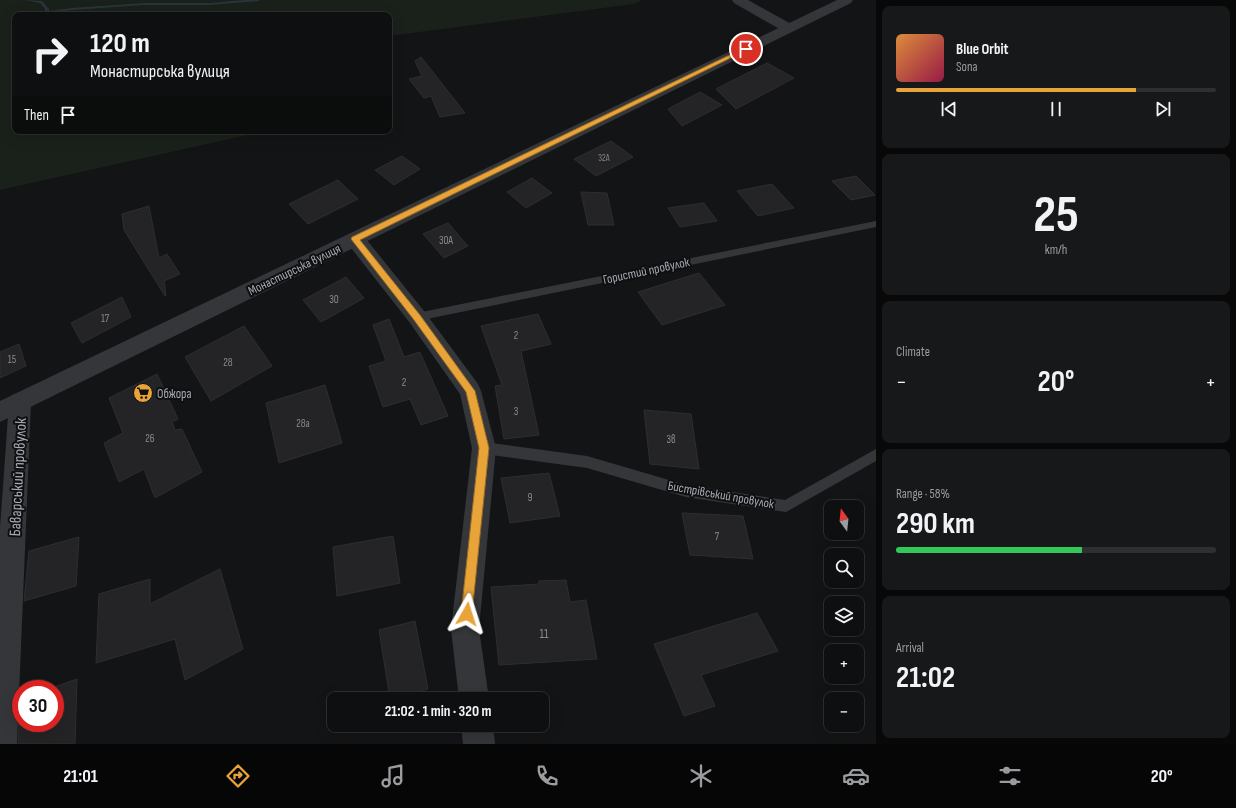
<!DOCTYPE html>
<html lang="en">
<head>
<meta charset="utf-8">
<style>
  :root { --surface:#0e0f10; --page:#171819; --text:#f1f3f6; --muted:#9b9c9f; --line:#2e2f30; --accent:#e8a339 }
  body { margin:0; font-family:"Sofia Sans Condensed",sans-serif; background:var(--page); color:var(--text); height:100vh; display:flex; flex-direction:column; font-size:15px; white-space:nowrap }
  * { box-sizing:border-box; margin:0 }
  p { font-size:13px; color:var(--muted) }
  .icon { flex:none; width:22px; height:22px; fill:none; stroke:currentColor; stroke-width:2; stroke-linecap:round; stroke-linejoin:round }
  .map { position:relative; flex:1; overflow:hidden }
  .sheet { display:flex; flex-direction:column; gap:6px; padding:6px; background:#080809; width:360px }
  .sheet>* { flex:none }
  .hud { position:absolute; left:12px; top:12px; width:380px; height:122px; border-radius:8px; box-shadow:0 4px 16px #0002,0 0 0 1px var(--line); background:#0e0f10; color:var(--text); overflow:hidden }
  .needle { width:26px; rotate:345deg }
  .controls { position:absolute; left:824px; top:500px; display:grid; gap:8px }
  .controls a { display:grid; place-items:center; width:40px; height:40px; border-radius:8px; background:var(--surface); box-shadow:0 4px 16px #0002,0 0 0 1px var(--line); font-size:20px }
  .speed { position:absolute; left:12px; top:680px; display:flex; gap:8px; font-size:20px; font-weight:700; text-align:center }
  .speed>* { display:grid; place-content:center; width:52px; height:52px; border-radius:50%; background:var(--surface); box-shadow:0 4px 16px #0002,0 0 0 1px var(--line); line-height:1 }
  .speed .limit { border:6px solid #d22; background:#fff; color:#111 }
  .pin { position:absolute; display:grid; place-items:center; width:34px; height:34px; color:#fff; margin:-17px; border:2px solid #fff; border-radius:50%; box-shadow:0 1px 4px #0007 }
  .me { position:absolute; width:44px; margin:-22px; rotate:6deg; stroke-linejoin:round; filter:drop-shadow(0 0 3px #0008) }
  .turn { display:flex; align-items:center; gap:14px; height:84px; padding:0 12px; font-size:18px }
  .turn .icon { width:52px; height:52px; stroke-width:2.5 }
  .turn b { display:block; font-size:28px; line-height:34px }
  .then { display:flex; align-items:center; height:38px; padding:0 12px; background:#0003; gap:8px; font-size:15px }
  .big { font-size:30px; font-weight:700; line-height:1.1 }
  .sheet .tile { flex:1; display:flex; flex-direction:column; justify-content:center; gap:6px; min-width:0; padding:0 14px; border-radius:8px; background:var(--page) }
  .sheet .dial { align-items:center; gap:0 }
  .dial b { font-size:52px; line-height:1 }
  .song { display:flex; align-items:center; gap:12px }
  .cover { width:48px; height:48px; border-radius:6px; background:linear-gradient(135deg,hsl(30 70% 55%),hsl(340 70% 35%)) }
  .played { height:4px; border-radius:2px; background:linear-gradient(90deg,var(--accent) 75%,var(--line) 75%) }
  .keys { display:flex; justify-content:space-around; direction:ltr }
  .heat { display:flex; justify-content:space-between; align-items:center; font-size:22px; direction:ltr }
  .charge { height:6px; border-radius:3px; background:linear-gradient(90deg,#34c759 58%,var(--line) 0) }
  .trip { position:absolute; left:327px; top:692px; width:222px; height:40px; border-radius:8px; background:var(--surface); box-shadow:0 4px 16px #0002,0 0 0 1px var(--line); font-weight:700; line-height:40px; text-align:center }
  .tab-bar { display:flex; height:64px; justify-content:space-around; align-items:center; background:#060606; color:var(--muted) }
  .tab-bar .icon { width:28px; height:28px }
  .tab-bar .current { color:var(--accent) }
  .tab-bar b { font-size:18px; color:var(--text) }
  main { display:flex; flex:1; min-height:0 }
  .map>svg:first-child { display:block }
  .green { fill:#1a201a }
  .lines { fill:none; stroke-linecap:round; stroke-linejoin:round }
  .stream { fill:#2a3338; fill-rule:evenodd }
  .building { fill:#242426; stroke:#2e2e31 }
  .service { fill:#35363a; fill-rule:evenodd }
  .minor { fill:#35363a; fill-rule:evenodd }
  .tertiary { fill:#35363a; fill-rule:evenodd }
  .route { fill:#e8a339; stroke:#976a25 }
  .labels { text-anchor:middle; stroke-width:4; stroke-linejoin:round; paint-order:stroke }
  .far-number-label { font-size:9px; fill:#868991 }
  .number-label { font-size:11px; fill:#868991 }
  .street-label { font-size:13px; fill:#a6abb5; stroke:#0f0f10 }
  .poi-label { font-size:13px; fill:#a6abb5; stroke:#0f0f10; text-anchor:start }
  .near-number-label { font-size:13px; fill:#868991 }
  .near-street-label { font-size:16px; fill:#a6abb5; stroke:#0f0f10 }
</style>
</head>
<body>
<main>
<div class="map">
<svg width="876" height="744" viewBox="0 0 876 744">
  <rect width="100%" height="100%" fill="#131415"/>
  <!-- green -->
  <path class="green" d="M 0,0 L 642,0 L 634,4 L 389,36 L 389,15 L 15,15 L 15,131 L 266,131 L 0,190 Z"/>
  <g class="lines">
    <!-- stream -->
    <path class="stream" d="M 24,0 L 42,1 L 49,9 L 49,11 L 72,8 L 144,3 L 210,3 L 244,0 L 260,0 L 258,1 L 210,5 L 144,5 L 72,10 L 47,14 L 45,13 L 45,9 L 40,3 Z"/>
  </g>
  <!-- building -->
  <path class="building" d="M 421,57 L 465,113 L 440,117 L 431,96 L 424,98 L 409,79 L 422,76 L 415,61 Z
    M 767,63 L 794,78 L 736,109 L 716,89 Z
    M 700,92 L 722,105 L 682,126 L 668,109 Z
    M 611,141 L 633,157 L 596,176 L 574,159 Z
    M 402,156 L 420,169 L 394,185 L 375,170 Z
    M 856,176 L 875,195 L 851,200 L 832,181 Z
    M 532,178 L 552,193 L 526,208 L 507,192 Z
    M 338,180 L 358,199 L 308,224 L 289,204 Z
    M 772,184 L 794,208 L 758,216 L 737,191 Z
    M 581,192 L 607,193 L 614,225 L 588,225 Z
    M 704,203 L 717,221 L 680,227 L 668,208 Z
    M 149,206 L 159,258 L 167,254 L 180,274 L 164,281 L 166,295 L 165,296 L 124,230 L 122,214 Z
    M 448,223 L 468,246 L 444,258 L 423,234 Z
    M 699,273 L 725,305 L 662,325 L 638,292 Z
    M 346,277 L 364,298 L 321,322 L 303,300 Z
    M 122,297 L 131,317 L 82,343 L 71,323 Z
    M 538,314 L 551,344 L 521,351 L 539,435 L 504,439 L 495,386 L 502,385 L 481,326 Z
    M 389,319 L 404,357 L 420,352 L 448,416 L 421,425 L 410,399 L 383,407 L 369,366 L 386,361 L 373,325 Z
    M 244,326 L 272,366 L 211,401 L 185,357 Z
    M 19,344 L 26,366 L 0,378 L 0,352 Z
    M 157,374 L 178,419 L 172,422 L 175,430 L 182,429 L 202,472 L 155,498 L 144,469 L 119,482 L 104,443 L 123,433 L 109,398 Z
    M 325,385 L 342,443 L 279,463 L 266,403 Z
    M 644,410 L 691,414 L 699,469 L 650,464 Z
    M 549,473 L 560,516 L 510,523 L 501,478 Z
    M 682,513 L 743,516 L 753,559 L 690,555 Z
    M 393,536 L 400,583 L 337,596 L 333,547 Z
    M 79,537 L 76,586 L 24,601 L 29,551 Z
    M 220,569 L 243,649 L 185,680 L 175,639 L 96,663 L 99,594 L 150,579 L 150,604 Z
    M 566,580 L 570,602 L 586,600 L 597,659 L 499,665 L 491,587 L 539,584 L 539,581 Z
    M 757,613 L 778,651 L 701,675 L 715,706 L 684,716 L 654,644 Z
    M 415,621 L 428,689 L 390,699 L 379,630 Z
    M 77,679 L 75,744 L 18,744 L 20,699 L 21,723 L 55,723 L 55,689 L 49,689 Z"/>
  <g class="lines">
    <!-- service -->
    <path class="service" d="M 876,221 L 876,227 L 417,321 L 413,320 L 412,317 L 413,314 L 417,313 Z
      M 484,442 L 587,456 L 686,485 L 785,500 L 876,449 L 876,461 L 786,512 L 686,497 L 587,468 L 484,454 L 480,452 L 478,448 L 480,444 Z"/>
    <!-- minor -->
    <path class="minor" d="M 732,0 L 748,0 L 793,25 L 795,28 L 793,31 L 783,31 L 734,3 Z
      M 355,232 L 362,234 L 424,311 L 478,384 L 481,391 L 496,448 L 479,629 L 489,699 L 459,699 L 451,629 L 472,448 L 460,394 L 410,323 L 348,244 L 346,239 L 348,234 Z
      M 20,392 L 28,395 L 31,402 L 17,744 L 0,744 L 0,528 L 9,402 L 12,395 Z
      M 461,725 L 493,725 L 495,744 L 463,744 Z"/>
    <!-- tertiary -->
    <path class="tertiary" d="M 837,0 L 853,0 L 851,3 L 0,422 L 0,401 Z"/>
  </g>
  <!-- route -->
  <path class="route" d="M 744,48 L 749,49 L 360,240 L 420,315 L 475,391 L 489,448 L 472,614 L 471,618 L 467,620 L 462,618 L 461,614 L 479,448 L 466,392 L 414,320 L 351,239 L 352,237 Z"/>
  <!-- icons -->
  <defs>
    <g id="supermarket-disc" transform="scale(1)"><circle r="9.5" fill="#e8a339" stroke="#0f0f10"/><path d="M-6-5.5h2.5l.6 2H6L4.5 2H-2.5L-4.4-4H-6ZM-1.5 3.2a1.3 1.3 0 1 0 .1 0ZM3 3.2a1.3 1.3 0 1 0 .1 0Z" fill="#111"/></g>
  </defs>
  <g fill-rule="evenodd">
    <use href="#supermarket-disc" x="143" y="393"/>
  </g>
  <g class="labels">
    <!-- far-number labels -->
    <g class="far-number-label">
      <text x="604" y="161">32А</text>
    </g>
    <!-- number labels -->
    <g class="number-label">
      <text x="446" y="244">30А</text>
      <text x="334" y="303">30</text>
      <text x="105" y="322">17</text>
      <text x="516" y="339">2</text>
      <text x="12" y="363">15</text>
      <text x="228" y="366">28</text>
      <text x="404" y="386">2</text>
      <text x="516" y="415">3</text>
      <text x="303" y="427">28а</text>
      <text x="150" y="442">26</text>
      <text x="671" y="443">3в</text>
      <text x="530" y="501">9</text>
      <text x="717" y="540">7</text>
    </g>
    <!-- street labels -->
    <g class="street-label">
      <text transform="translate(294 269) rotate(-26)" y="5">Монастирська вулиця</text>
      <text transform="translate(646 270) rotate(-12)" y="5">Гористий провулок</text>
      <text transform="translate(721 494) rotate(10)" y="5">Бистрівський провулок</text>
    </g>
    <!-- poi labels -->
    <g class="poi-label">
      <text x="157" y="398">Обжора</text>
    </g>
    <!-- near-number labels -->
    <g class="near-number-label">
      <text x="544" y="638">11</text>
    </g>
    <!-- near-street labels -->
    <g class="near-street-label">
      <text transform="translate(17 477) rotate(-87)" y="6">Баварський провулок</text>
    </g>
  </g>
</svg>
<div class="controls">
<a><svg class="needle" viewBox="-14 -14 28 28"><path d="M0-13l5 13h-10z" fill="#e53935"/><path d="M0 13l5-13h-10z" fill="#9b9c9f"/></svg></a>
<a><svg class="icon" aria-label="search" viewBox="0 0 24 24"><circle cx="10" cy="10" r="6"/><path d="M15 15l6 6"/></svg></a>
<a><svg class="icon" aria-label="layers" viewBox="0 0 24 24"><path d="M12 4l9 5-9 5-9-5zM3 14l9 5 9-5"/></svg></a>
<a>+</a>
<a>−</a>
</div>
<div class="speed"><div class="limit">30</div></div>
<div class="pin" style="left:746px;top:49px;background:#d93025"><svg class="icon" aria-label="arrive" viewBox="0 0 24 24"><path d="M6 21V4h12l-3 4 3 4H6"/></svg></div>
<svg class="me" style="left:467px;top:614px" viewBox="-20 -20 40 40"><path d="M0-17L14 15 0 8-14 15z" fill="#e8a339" stroke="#fff" stroke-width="4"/></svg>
<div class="trip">21:02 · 1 min · 320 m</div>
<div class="hud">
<div class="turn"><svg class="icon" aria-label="right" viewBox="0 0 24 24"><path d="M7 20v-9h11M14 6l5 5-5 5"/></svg><div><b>120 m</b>Монастирська вулиця</div></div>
<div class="then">Then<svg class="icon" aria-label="arrive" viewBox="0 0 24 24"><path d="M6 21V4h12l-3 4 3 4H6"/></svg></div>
</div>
</div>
<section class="sheet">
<div class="tile">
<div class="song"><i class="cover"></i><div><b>Blue Orbit</b><p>Sona</p></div></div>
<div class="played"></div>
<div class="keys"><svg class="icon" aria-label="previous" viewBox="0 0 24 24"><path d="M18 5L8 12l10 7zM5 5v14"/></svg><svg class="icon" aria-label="pause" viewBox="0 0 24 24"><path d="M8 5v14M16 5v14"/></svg><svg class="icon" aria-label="next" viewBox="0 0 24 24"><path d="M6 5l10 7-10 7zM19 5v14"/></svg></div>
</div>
<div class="tile dial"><b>25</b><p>km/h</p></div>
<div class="tile"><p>Climate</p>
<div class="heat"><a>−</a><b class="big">20°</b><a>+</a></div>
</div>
<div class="tile"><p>Range · 58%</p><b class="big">290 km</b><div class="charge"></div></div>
<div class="tile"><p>Arrival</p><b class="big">21:02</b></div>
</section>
</main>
<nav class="tab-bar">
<b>21:01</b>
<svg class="icon current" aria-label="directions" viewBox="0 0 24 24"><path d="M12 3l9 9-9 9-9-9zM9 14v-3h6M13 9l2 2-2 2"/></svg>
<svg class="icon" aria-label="music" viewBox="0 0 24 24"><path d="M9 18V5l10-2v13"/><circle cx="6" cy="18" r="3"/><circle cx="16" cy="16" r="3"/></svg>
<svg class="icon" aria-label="phone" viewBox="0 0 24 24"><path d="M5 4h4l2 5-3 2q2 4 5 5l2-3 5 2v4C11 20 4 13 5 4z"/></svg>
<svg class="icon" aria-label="climate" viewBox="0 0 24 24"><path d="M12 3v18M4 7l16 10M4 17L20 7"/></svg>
<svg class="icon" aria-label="car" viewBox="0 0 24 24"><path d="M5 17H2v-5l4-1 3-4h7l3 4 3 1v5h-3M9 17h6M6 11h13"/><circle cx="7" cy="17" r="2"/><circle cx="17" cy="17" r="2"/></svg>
<svg class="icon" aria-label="filters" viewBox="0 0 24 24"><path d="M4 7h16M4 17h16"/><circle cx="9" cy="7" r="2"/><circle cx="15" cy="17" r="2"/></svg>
<b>20°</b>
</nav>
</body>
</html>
